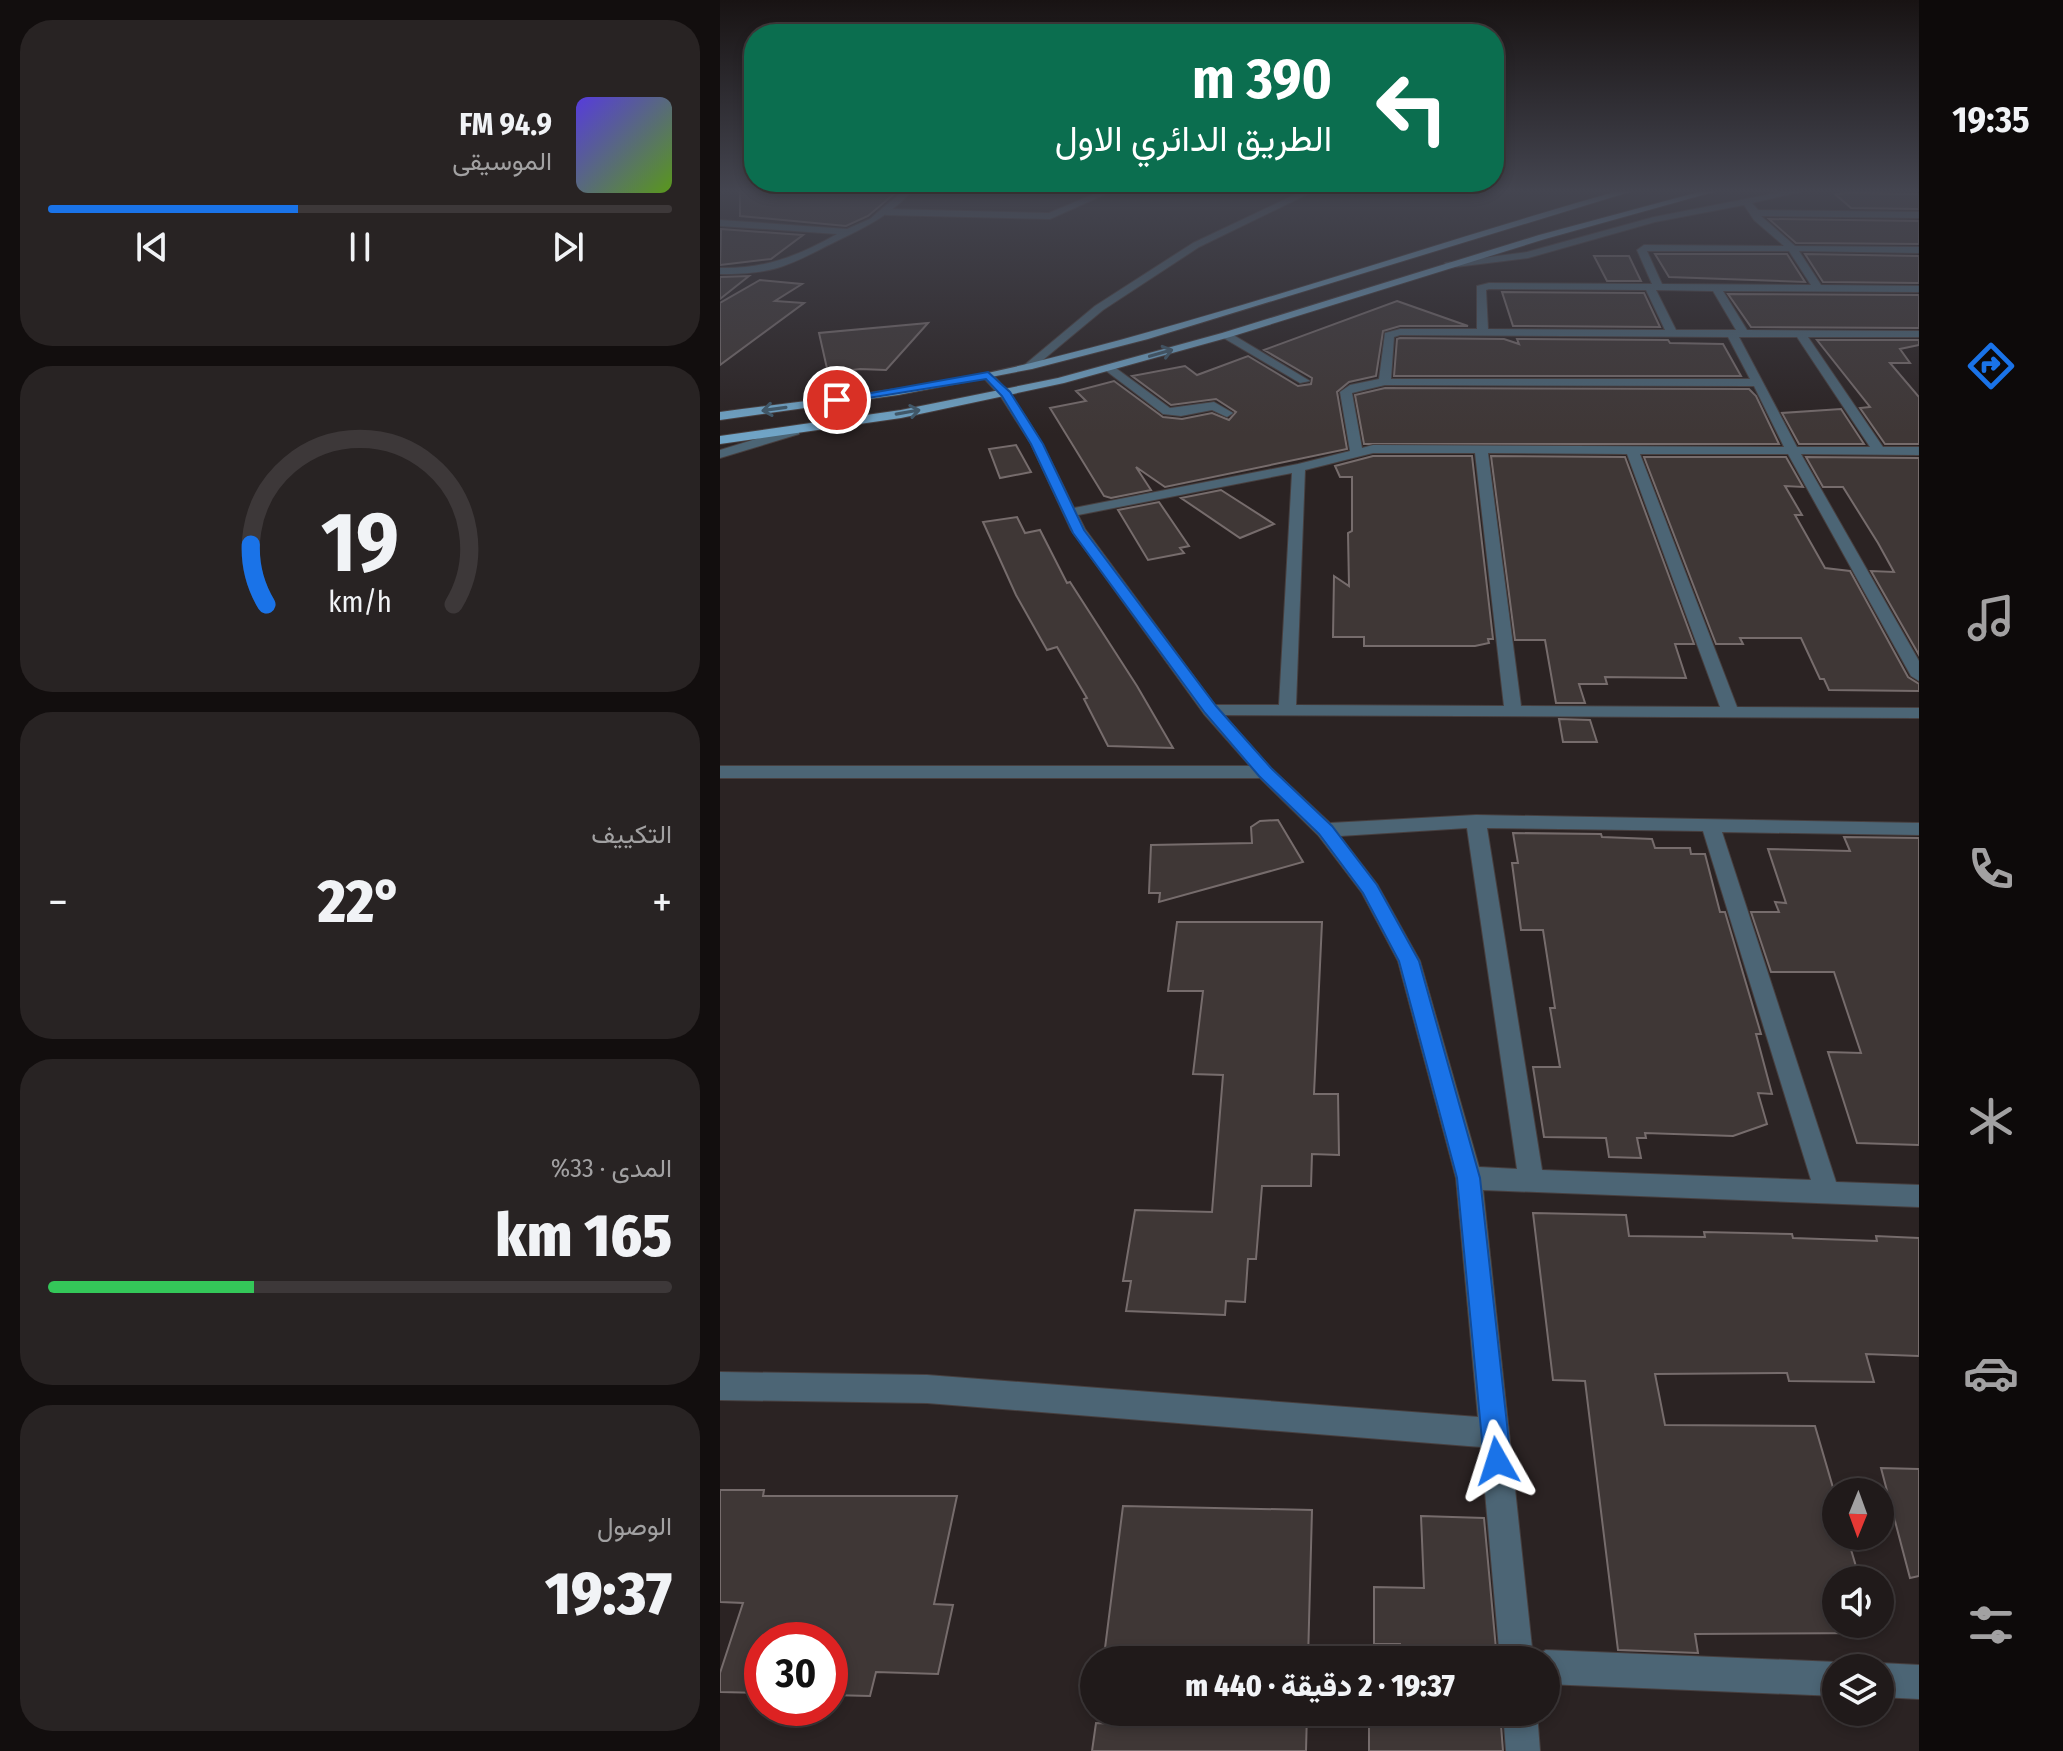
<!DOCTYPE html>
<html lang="ar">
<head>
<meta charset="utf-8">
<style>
  :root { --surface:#201a1a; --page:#282323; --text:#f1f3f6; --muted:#a2a1a2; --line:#3d3839; --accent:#1a73e8 }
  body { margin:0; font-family:"Fira Sans Condensed",Vazirmatn,sans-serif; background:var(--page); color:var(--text); direction:rtl; height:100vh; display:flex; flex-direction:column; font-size:30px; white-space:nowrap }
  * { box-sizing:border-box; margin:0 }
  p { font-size:26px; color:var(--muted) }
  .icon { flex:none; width:44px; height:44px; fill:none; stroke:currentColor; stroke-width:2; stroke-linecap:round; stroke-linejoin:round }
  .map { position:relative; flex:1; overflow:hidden; direction:ltr }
  .drawer { display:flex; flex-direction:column; gap:20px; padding:20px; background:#120e0e; width:720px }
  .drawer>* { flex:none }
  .top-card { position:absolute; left:24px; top:24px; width:760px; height:168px; border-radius:32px; box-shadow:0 4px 12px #0003,0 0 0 2px var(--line); direction:rtl; background:#0b6e4f; color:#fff; overflow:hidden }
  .needle { width:52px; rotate:181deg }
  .tools { position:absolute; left:1102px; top:1478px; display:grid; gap:16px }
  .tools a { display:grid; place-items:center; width:72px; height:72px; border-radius:50%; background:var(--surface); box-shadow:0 4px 12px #0003,0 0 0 2px var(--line); font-size:40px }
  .speed { position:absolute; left:24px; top:1622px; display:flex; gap:16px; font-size:40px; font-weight:700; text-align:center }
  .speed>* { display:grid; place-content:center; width:104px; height:104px; border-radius:50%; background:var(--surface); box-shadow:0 4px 12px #0003,0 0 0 2px var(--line); line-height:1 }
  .speed .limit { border:12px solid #d22; background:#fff; color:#111 }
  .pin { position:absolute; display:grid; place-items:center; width:68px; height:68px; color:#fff; margin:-34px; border:4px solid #fff; border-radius:50%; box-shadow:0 2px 8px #0007 }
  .me { position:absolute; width:88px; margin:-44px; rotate:354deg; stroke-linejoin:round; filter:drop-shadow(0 0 6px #0008) }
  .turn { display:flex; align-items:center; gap:28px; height:168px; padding:0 40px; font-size:36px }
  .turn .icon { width:104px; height:104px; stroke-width:2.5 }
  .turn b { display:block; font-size:56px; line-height:68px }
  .big { font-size:60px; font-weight:800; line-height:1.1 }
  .drawer .card { flex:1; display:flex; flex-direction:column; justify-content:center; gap:12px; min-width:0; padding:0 28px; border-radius:32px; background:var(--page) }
  .drawer .dial { align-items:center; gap:0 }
  .dial svg { height:208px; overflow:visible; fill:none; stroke:var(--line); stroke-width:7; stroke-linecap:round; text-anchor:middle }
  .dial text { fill:var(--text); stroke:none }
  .song { display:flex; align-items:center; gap:24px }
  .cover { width:96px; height:96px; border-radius:12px; background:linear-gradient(135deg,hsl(250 70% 55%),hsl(90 70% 35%)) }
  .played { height:8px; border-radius:4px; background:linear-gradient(90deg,var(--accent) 40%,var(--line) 40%) }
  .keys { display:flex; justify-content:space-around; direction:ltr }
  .heat { display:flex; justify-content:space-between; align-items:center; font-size:44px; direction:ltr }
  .charge { height:12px; border-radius:6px; background:linear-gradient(90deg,#34c759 33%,var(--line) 0) }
  .trip { position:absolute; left:360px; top:1646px; width:480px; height:80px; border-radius:40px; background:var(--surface); box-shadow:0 4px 12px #0003,0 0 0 2px var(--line); font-weight:800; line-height:80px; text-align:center; direction:rtl }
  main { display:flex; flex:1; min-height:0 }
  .menu { display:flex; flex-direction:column; width:144px; justify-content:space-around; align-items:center; background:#0d0a0a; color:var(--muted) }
  .menu .icon { width:56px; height:56px }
  .menu .active { color:var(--accent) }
  .menu b { font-size:36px; color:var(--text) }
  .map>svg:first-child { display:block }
  .building { fill:#3f3736; stroke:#766c6c; stroke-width:2 }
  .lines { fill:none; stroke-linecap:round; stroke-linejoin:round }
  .service-casing { stroke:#473f3f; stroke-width:2 }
  .minor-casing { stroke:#473f3f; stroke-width:2 }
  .primary-casing { stroke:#473f3f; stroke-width:2 }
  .service { fill:#4c6575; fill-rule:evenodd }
  .minor { fill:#4c6575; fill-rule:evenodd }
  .primary { fill:#70a4c6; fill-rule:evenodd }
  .oneway { stroke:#40596a }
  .route { fill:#1a73e8; stroke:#114b97; stroke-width:2 }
</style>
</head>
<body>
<main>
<nav class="menu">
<b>19:35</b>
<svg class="icon active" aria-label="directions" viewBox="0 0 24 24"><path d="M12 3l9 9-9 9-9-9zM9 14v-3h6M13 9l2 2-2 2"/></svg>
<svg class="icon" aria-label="music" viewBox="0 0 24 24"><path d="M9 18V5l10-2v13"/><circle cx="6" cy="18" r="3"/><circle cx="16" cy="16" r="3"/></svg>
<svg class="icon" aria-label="phone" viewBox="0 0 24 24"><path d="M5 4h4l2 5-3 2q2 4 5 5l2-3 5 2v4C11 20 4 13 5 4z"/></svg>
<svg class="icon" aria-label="climate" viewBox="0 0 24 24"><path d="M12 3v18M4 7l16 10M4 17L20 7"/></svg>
<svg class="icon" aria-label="car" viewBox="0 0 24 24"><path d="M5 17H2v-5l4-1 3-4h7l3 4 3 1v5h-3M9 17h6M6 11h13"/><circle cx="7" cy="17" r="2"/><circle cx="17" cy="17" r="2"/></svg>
<svg class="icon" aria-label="filters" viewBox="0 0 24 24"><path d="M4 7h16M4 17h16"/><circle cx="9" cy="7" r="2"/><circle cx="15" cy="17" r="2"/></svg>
</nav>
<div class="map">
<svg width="1199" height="1751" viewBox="0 0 1199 1751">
  <rect width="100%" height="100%" fill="#2b2323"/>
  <!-- building -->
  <path class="building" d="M 20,189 L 180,189 L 148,216 L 126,226 L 20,216 Z
    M 1129,193 L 1199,194 L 1199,209 L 1131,208 L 1115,194 Z
    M 1049,219 L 1199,221 L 1199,244 L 1076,243 Z
    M 1,229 L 83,235 L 51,259 L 0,265 Z
    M 935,254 L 1067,254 L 1085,282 L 949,277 Z
    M 1085,254 L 1199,256 L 1199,283 L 1103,282 Z
    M 874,256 L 909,256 L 921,281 L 887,281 Z
    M 29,276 L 0,299 L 0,277 Z
    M 40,280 L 82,284 L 55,301 L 84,303 L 0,365 L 0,303 Z
    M 782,292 L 924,293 L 940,327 L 793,326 Z
    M 1008,294 L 1199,295 L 1199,328 L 1031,327 Z
    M 677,301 L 748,326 L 680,326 L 663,331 L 656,376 L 629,382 L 617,392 L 627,449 L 445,487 L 416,467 L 431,490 L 391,498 L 384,496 L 330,408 L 366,401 L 356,391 L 394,381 L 443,417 L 462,419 L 492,413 L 509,420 L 516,412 L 496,399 L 451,405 L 412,376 L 465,366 L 477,375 L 528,356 L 578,386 L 591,384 L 592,378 L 544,350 Z
    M 208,323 L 166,370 L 140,369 L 108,373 L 99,333 Z
    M 680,338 L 784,339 L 799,344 L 797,339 L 948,340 L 950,343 L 1003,344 L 1021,376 L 674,376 L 677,339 Z
    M 1097,340 L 1199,340 L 1199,345 L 1180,349 L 1190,363 L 1170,363 L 1199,397 L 1199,444 L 1165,444 L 1140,408 L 1150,407 Z
    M 665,388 L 1029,389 L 1036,396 L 1059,444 L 644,444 L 635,395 Z
    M 1121,409 L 1144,444 L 1079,444 L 1062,413 Z
    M 296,445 L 311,472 L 280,478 L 269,449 Z
    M 653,456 L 752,456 L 773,639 L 768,639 L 769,643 L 755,646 L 644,646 L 644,637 L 613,637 L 614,576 L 629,586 L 628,533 L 632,531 L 632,477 L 620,477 L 615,466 Z
    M 771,456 L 905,457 L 974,644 L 955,644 L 966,678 L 885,677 L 887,684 L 859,684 L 865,703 L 836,703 L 825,640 L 795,640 Z
    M 924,457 L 1066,457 L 1083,487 L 1065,486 L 1082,515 L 1075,515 L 1105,568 L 1130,571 L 1188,677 L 1199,684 L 1199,691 L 1109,690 L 1104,679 L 1100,679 L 1081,638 L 1020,638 L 1023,644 L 996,644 Z
    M 1086,457 L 1199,458 L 1199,655 L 1151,571 L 1174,572 L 1158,543 L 1123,487 L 1103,487 Z
    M 501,490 L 554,524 L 520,538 L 461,498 Z
    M 439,502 L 469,546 L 460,548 L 464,553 L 428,560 L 398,510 Z
    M 297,517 L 305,533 L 320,530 L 347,583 L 350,582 L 417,686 L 453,748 L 388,746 L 364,699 L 367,698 L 337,647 L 327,650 L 296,595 L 263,522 Z
    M 839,719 L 870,720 L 877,742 L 843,742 Z
    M 558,820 L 583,862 L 439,902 L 440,893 L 429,893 L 431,845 L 532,843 L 531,827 L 540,821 Z
    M 793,833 L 881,834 L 882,837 L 932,839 L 935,848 L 970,848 L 971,854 L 985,854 L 1000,912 L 1005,912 L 1041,1034 L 1036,1034 L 1052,1094 L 1038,1093 L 1047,1124 L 1013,1136 L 925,1133 L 926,1138 L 917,1138 L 921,1158 L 889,1157 L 886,1138 L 824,1137 L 813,1067 L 840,1067 L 830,1008 L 835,1008 L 823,930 L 801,930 L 792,863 L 798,863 Z
    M 1124,837 L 1199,838 L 1199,1145 L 1137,1143 L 1108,1052 L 1141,1053 L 1114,972 L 1051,972 L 1031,912 L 1059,912 L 1055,902 L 1066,903 L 1048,849 L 1130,851 Z
    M 457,922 L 602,922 L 594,1094 L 618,1094 L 619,1155 L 592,1154 L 591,1186 L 542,1186 L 536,1259 L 528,1259 L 525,1302 L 506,1301 L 505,1315 L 406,1311 L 411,1281 L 403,1281 L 415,1210 L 492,1212 L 503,1075 L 473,1074 L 483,991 L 448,991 Z
    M 813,1213 L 906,1215 L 909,1236 L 985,1237 L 984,1232 L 1072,1234 L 1073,1238 L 1157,1241 L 1156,1236 L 1199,1238 L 1199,1356 L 1146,1354 L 1154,1382 L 1069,1381 L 1067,1373 L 935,1374 L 945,1425 L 1095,1426 L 1116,1498 L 1116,1536 L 1127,1536 L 1140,1580 L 1116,1580 L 1116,1624 L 1152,1624 L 1155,1633 L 975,1634 L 978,1653 L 898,1650 L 865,1381 L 833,1380 Z
    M 1161,1468 L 1199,1469 L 1199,1576 L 1190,1578 Z
    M 0,1490 L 44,1490 L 43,1496 L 237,1496 L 214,1604 L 233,1605 L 218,1674 L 156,1672 L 150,1696 L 110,1695 L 110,1640 L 42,1640 L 42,1693 L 0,1692 L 0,1673 L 23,1603 L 0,1602 Z
    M 403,1506 L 592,1510 L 588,1660 L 402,1660 L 403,1657 L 384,1656 Z
    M 701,1516 L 764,1518 L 777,1660 L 681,1660 L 680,1644 L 654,1644 L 654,1587 L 704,1588 Z
    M 396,1712 L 587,1712 L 586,1751 L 372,1751 L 376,1723 L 395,1724 Z
    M 649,1712 L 780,1712 L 783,1751 L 649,1751 Z"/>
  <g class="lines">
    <!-- service casing -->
    <g class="service-casing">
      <path id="service" d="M 386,189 L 397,189 L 330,219 L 166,215 L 162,212 L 166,209 L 329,213 Z
        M 502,333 L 510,333 L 590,381 L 580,383 L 502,337 Z
        M 385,366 L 393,366 L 450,408 L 494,402 L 513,413 L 507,417 L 492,410 L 461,416 L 443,414 L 385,370 Z"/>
    </g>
    <!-- minor casing -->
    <g class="minor-casing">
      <path id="minor" d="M 185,189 L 194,189 C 174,211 154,223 129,235 C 76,260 63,275 0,274 L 0,268 C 45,269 78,256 117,234 L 0,226 L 0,220 L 127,229 L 150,219 Z
        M 587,189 L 598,189 L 479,247 L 383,310 L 312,369 L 302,367 L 375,306 L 473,243 Z
        M 1076,189 L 1093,189 L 1032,203 L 1038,210 L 1199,212 L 1199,218 L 1041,216 L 1075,246 L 1199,247 L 1199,253 L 1079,251 L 1101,285 L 1199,286 L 1199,292 L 1003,291 L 1027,330 L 1199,331 L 1199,337 L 1088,337 L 1163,447 L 1199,447 L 1199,455 L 1081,454 L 1199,661 L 1199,681 L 1191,676 L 1068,454 L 920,454 L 1017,707 L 1199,708 L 1199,718 L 504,715 L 551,768 L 610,823 L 756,815 L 1199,823 L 1199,835 L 1002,832 L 1116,1182 L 1199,1185 L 1199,1207 L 763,1190 L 813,1657 L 826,1650 L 1116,1662 L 1128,1668 L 1116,1668 L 1116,1696 L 826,1684 L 826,1660 L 780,1660 L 761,1447 L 207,1403 L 0,1400 L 0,1372 L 207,1375 L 758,1417 L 736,1178 L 678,961 L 642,893 L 598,835 L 540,778 L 0,778 L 0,766 L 530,766 L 484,714 L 351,530 L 311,444 L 281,397 L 262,376 L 264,374 L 272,374 C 309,412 331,460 354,508 L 578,464 L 630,451 L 620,392 L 630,385 L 659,379 L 665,333 L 680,329 L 757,329 L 757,286 L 769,283 L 932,284 L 917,250 L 924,245 L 1064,246 L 1034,220 L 1024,205 L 935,222 L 808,258 L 728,268 L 725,263 L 807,252 L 934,217 ZM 927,251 L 1069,251 L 1091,285 L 942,284 ZM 769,289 L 926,290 L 945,330 L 768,329 L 766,290 ZM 936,290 L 993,291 L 1016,330 L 956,330 ZM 680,335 L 1008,337 L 1030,379 L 671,379 L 674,337 ZM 1019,337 L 1077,337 L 1150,447 L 1077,447 ZM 665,385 L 1034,386 L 1064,447 L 653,445 L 642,448 L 632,393 ZM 653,453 L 755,453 L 784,706 L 576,705 L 585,470 ZM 768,453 L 907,454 L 1000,707 L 801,706 ZM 572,473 L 559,705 L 495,705 L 365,529 L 358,515 ZM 747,828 L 797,1169 L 759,1167 L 700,961 L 657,884 L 620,836 ZM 767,828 L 983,831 L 1091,1180 L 822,1170 Z
        M 75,427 L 79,428 L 79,434 L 0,458 L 0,450 Z
        M 1160,1663 L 1199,1665 L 1199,1699 L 1160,1697 L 1160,1668 L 1148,1668 Z
        M 783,1712 L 817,1712 L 820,1751 L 786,1751 Z"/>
    </g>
    <!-- primary casing -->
    <g class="primary-casing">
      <path id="primary" d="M 905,189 L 919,189 L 428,339 L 312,369 L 178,395 L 0,420 L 0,412 C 104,398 210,388 311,363 C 512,314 707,245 905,189 Z
        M 990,189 L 1004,189 L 825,239 L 510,337 L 344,383 L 181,418 L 0,444 L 0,436 L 181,410 L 338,378 L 502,333 L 819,235 Z"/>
    </g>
    <!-- service -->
    <use href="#service" class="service"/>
    <!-- minor -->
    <use href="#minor" class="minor"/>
    <!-- primary -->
    <use href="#primary" class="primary"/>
  </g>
  <!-- one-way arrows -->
  <defs><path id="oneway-shaft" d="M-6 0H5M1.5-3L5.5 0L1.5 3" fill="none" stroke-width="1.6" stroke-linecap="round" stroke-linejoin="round" transform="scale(2)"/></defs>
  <g class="oneway">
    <use href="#oneway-shaft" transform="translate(441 353) rotate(-16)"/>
    <use href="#oneway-shaft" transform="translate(54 409) rotate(172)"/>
    <use href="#oneway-shaft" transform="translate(188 412) rotate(-10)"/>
  </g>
  <!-- sky -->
  <linearGradient id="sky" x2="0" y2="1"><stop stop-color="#181313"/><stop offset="0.44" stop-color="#444550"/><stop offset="1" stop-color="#444550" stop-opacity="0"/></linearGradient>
  <rect width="1199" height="434" fill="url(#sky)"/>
  <!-- route -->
  <path class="route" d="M 268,372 L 290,392 L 323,444 L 364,530 L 496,706 L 551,768 L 612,826 L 657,885 L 699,961 L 760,1178 L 791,1461 L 787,1471 L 777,1475 L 768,1471 L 764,1461 L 737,1178 L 679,961 L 643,893 L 599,834 L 539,776 L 485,713 L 353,533 L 311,444 L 282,396 L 266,379 L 117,403 L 112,400 Z"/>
</svg>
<div class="tools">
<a><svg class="needle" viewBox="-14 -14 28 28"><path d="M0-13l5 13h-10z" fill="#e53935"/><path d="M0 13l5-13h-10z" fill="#a2a1a2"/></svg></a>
<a><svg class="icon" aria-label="sound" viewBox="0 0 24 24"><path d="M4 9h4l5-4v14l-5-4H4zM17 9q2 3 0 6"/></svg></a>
<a><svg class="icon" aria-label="layers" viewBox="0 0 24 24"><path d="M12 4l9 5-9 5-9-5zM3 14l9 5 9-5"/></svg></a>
</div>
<div class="speed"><div class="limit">30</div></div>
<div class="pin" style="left:117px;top:400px;background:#d93025"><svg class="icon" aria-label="arrive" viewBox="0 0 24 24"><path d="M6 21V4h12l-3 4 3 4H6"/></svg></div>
<svg class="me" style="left:777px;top:1461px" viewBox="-20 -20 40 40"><path d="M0-17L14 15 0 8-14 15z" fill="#1a73e8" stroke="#fff" stroke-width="4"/></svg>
<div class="trip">19:37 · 2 دقيقة · 440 m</div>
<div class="top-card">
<div class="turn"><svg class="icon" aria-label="left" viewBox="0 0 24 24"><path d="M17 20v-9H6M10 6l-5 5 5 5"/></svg><div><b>390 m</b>الطريق الدائري الاول</div></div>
</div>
</div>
<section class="drawer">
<div class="card">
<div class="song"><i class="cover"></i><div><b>94.9 FM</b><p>الموسيقى</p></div></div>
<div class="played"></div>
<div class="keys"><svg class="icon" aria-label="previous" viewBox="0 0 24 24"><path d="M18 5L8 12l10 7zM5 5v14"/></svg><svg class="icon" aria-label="pause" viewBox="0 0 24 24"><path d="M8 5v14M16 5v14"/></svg><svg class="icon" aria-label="next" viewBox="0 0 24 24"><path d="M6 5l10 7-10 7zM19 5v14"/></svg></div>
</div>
<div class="card dial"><svg viewBox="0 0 100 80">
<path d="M14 69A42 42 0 1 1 86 69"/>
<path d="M14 69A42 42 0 0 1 8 46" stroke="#1a73e8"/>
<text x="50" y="56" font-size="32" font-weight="700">19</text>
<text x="50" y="72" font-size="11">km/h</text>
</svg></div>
<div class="card"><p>التكييف</p>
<div class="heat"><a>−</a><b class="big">22°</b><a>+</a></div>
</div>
<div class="card"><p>المدى · 33%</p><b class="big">165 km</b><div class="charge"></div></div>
<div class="card"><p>الوصول</p><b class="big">19:37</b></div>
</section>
</main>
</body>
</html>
